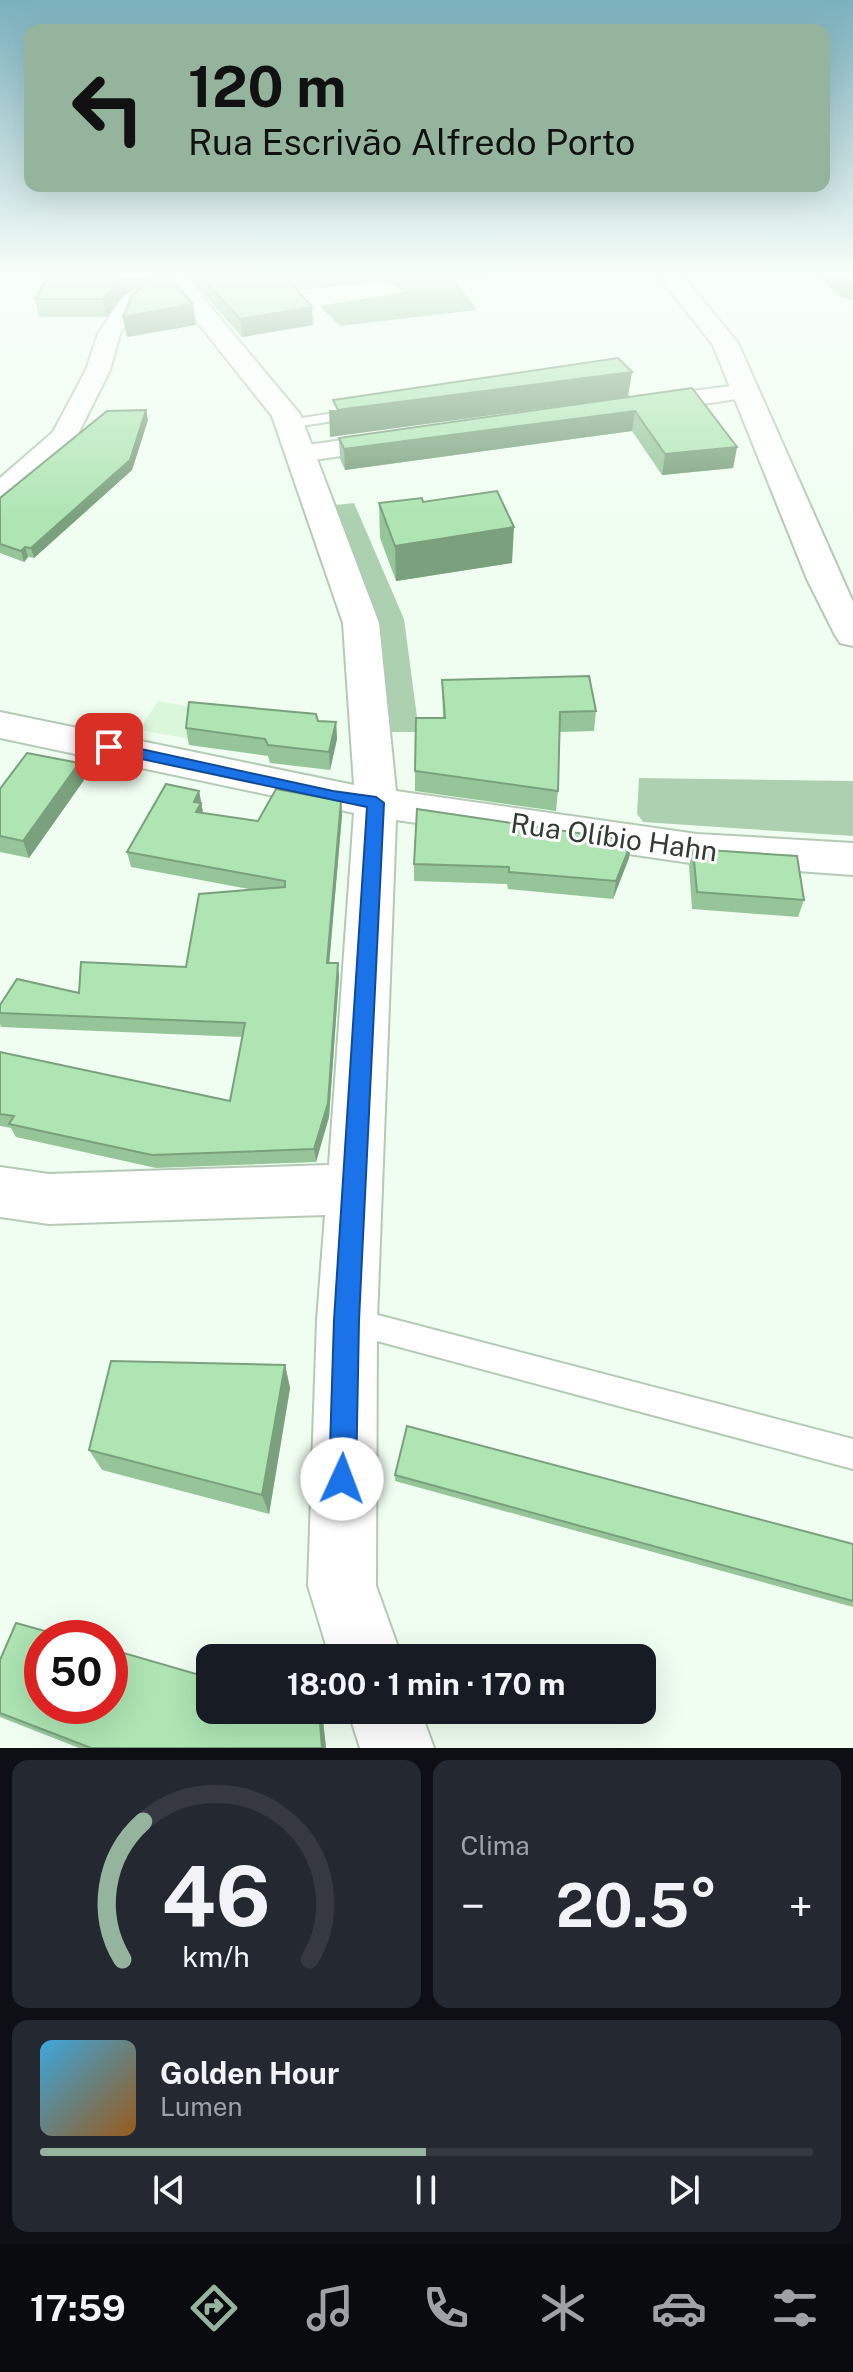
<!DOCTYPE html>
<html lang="pt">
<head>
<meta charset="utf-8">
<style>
  :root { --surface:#171b24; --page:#242831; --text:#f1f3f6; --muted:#9ea1a6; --line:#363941; --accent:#95b49d }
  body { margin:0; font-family:"Public Sans",sans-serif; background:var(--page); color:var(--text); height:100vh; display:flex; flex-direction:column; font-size:30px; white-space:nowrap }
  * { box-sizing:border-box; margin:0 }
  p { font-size:26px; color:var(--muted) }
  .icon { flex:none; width:44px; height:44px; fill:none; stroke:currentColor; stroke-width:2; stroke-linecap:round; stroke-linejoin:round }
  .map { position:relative; height:1748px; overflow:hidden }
  .side { display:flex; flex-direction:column; gap:12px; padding:12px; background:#0d0f14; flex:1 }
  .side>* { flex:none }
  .hud { position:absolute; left:24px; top:24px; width:806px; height:168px; border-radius:16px; box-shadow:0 8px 32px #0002; background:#95b49d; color:#111; overflow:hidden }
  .speed { position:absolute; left:24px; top:1620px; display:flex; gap:16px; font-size:40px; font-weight:700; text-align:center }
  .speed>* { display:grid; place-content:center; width:104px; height:104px; border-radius:50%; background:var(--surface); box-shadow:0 8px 32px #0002; line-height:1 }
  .speed .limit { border:12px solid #d22; background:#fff; color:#111 }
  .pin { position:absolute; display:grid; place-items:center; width:68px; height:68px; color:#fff; margin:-34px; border-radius:16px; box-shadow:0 4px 12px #0006 }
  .me { position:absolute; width:88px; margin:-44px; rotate:2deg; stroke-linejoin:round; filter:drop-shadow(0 0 6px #0008) }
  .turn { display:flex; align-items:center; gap:28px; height:168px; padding:0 32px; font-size:36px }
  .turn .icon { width:104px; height:104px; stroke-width:2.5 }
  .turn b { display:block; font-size:56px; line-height:68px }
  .big { font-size:60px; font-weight:700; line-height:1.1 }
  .side .widget { flex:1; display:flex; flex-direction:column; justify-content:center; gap:12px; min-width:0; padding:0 28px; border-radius:16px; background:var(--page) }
  .side .dial { align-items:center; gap:0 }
  .dial svg { height:208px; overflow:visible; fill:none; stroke:var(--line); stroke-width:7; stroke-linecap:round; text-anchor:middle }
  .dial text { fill:var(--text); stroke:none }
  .song { display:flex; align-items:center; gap:24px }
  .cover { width:96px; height:96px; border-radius:12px; background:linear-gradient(135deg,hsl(200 70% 55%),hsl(30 70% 35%)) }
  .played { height:8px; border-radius:4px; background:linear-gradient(90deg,var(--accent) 50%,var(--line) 50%) }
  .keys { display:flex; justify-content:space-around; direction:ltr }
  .heat { display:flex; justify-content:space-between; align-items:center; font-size:44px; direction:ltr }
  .side .tiles { flex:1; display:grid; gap:12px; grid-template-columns:1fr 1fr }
  .widget:last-child { grid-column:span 2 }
  .trip { position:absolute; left:196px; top:1644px; width:460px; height:80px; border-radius:16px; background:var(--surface); box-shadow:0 8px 32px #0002; font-weight:700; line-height:80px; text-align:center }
  .dock { display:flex; height:128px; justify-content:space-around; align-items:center; background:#090b0e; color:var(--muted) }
  .dock .icon { width:56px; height:56px }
  .dock .on { color:var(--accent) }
  .dock b { font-size:36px; color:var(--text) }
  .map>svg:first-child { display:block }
  .built { fill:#daf7dc }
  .green { fill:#add1b0 }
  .forest { fill:#8ec393 }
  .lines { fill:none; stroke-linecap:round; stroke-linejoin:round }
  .river { fill:#76ab7c; fill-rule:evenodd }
  .lane-casing { stroke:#b4cab5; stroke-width:4 }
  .street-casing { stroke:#b4cab5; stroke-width:4 }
  .secondary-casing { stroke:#b4cab5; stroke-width:4 }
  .lane { fill:#fff; fill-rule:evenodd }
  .street { fill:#fff; fill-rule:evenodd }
  .secondary { fill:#fff; fill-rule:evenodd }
  .wall { fill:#96c59a }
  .shaded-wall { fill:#7aa07d }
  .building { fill:#aee5b3; stroke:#7aa07d; stroke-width:2 }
  .route { fill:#1a73e8; stroke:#114b97; stroke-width:2 }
  .labels { text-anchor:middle; stroke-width:6; stroke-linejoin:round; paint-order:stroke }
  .street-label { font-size:28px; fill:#333c34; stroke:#fff }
</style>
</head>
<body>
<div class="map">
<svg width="853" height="1748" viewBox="0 0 853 1748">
  <rect width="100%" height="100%" fill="#f0fef1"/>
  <!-- built -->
  <path class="built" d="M 158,701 L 236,715 L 218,744 L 139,730 Z"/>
  <!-- green -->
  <path class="green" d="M 354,503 L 404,619 L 419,732 L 383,732 L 326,506 Z
    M 639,778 L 853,781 L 853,836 L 643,822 L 637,814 Z"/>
  <!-- forest -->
  <path class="forest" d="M 280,274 L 498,274 L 455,281 L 477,310 L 340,326 L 320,306 L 405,292 L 385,282 L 294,290 Z"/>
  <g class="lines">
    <!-- river -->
    <path class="river" d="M 817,274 L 853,274 L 853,300 L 840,297 Z"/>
    <!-- lane casing -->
    <g class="lane-casing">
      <path id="lane" d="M 355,410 L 361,414 L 360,417 L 288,428 L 282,424 L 288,420 Z
        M 351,1308 L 853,1439 L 853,1469 L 351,1334 L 341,1330 L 337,1321 L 341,1312 Z"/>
    </g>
    <!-- street casing -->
    <g class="street-casing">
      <path id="street" d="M 172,275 L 180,276 L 183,281 L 180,286 L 152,294 L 141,302 L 120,334 L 110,370 L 77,436 L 10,499 L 0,501 L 0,478 L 53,432 L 86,370 L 98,334 L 125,293 L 136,284 Z
        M 746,384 L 755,386 L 758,391 L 755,396 L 647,413 L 638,410 L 634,405 L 638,400 L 647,397 Z
        M 394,433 L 403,435 L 407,441 L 403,447 L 300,462 L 291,460 L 287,454 L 291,448 L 300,446 Z"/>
    </g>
    <!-- secondary casing -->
    <g class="secondary-casing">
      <path id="secondary" d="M 159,274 L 183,274 L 300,414 L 379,623 L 396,791 L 697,834 L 853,843 L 853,875 L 697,864 L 396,820 L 377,1320 L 376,1586 L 402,1658 L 330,1658 L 308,1586 L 317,1320 L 325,1215 L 49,1224 L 0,1217 L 0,1167 L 49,1174 L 329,1165 L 354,813 L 0,738 L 0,712 L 354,785 L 343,623 L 272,416 Z
        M 657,274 L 681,274 L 738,343 L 853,602 L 853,646 L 840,643 L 835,635 L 807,579 L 713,345 Z
        M 348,1710 L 420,1710 L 434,1748 L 360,1748 Z"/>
    </g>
    <!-- lane -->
    <use href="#lane" class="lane"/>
    <!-- street -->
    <use href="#street" class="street"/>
    <!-- secondary -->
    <use href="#secondary" class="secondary"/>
  </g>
  <!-- wall -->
  <path class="wall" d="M 186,274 L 283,274 L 313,325 L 242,337 Z
    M 157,276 L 193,304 L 196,325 L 127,337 L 123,317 L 144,284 L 123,296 L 106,317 L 39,317 L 35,299 Z
    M 692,388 L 737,447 L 733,468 L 662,475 L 632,431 L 345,470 L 340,459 L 339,438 Z
    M 146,410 L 148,420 L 132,470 L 34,558 L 28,557 L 24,562 L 0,553 L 0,498 Z
    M 423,502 L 512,563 L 396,581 L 380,538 L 379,503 Z
    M 442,680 L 596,711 L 594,731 L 560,732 L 558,791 L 556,811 L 415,791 L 415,771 L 443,718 Z
    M 318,721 L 336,722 L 337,739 L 330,770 L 270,763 L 268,756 L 189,745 L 186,728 Z
    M 84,780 L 29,858 L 0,852 L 0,789 Z
    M 199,791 L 203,813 L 258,821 L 341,801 L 342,815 L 329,963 L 339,977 L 329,1117 L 316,1162 L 156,1168 L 16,1137 L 11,1128 L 0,1126 L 0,1052 L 230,1101 L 243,1037 L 1,1027 L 0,1024 L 0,1013 L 186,967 L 254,890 L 131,867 L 127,852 Z
    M 693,849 L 804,900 L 798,917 L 692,909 L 689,866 Z
    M 629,858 L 613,899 L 508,889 L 507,884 L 414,881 L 414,864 Z
    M 285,1365 L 290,1388 L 269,1514 L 102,1470 L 89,1450 Z
    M 395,1475 L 853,1544 L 853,1607 L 395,1481 Z
    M 0,1660 L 319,1710 L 323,1721 L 326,1748 L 79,1748 L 0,1717 Z"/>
  <!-- shaded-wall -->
  <path class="shaded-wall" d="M 128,274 L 157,274 L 157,277 L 123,296 L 106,317 L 103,299 L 120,279 Z
    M 193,304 L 196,325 L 127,337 L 123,317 Z
    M 312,307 L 313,325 L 242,337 L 240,319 Z
    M 632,372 L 628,397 L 330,437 L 329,411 Z
    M 146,410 L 148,420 L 132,470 L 34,558 L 31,548 Z
    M 635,411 L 632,431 L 345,470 L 344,449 Z
    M 737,447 L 733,468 L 662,475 L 665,454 Z
    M 514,527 L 512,563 L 396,581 L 395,546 Z
    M 25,547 L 28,557 L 24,562 L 21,551 Z
    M 336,722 L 337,739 L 330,770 L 329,752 Z
    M 79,763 L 84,780 L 29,858 L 23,841 Z
    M 199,791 L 204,818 L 199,826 L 194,802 Z
    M 341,801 L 342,815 L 328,977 L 327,963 Z
    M 632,841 L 629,858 L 613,899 L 616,881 Z
    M 338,963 L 339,977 L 329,1117 L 316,1162 L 314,1149 Z
    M 285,1365 L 290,1388 L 269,1514 L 262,1495 Z
    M 319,1710 L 323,1721 L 326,1748 L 322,1748 Z"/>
  <!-- building -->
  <path class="building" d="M 49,274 L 128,274 L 120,279 L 103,299 L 35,299 Z
    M 163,274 L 168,274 L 193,304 L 123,317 L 132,295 L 150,279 Z
    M 199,274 L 283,274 L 312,307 L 240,319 Z
    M 618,358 L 632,372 L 329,411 L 338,410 L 333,400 Z
    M 692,388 L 737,447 L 665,454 L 635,411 L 344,449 L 339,438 Z
    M 146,410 L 130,460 L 31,548 L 25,547 L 21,551 L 0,544 L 0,498 L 107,411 Z
    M 497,491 L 514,527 L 395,546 L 379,503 L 422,498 L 423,502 Z
    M 589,676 L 596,711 L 560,712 L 558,791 L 415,771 L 416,718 L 445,718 L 442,680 Z
    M 189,702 L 316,714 L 318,721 L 336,722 L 329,752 L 268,745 L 265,739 L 186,728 Z
    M 27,753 L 79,763 L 23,841 L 0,836 L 0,789 Z
    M 166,784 L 199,791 L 194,802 L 201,803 L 196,812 L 258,821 L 276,789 L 341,801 L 327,963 L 338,963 L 328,1103 L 314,1149 L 152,1155 L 9,1124 L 14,1116 L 0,1114 L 0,1052 L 230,1101 L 245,1023 L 0,1013 L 0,1005 L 17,979 L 79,993 L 81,962 L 186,967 L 199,894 L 285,887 L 285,881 L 127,852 Z
    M 417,809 L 632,841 L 616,881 L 509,872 L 509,867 L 414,864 Z
    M 693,849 L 797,856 L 804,900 L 697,892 Z
    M 111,1361 L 285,1365 L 262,1495 L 89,1450 Z
    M 407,1426 L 853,1544 L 853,1601 L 395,1475 Z
    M 16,1623 L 70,1638 L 42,1638 L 42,1706 L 110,1706 L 110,1649 L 210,1678 L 210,1710 L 319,1710 L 322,1748 L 91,1748 L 0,1713 L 0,1660 Z"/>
  <!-- sky -->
  <linearGradient id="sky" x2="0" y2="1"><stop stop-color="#7ab0bd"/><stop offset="0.53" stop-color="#f8fff9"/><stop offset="1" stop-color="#f8fff9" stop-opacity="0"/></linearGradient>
  <rect width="853" height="519" fill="url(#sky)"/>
  <!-- route -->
  <path class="route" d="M 109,742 L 333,791 L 376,797 L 384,803 L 359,1320 L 356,1479 L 352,1489 L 342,1493 L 333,1489 L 329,1479 L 334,1320 L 367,807 L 104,751 L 104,744 Z"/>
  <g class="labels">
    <!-- street labels -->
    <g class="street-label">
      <text transform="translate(614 837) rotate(8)" y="10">Rua Olíbio Hahn</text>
    </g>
  </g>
</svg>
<div class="speed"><div class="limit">50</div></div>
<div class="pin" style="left:109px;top:747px;background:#d93025"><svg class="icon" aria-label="arrive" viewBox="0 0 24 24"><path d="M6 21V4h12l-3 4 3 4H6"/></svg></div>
<svg class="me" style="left:342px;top:1479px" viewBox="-20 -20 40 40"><circle r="19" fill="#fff"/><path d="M0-13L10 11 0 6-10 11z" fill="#1a73e8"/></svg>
<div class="trip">18:00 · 1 min · 170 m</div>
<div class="hud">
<div class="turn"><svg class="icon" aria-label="left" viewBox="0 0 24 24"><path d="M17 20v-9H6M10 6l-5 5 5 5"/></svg><div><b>120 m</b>Rua Escrivão Alfredo Porto</div></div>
</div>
</div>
<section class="side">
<div class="tiles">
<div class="widget dial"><svg viewBox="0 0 100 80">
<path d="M14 69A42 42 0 1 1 86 69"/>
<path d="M14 69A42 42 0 0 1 22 16" stroke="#95b49d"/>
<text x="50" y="56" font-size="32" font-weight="700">46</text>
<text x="50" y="72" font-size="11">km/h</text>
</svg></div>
<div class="widget"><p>Clima</p>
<div class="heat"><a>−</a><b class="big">20.5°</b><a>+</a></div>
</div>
<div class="widget">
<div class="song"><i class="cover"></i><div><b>Golden Hour</b><p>Lumen</p></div></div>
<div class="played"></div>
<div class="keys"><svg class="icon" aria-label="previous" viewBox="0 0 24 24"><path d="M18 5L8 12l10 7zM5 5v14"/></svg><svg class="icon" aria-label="pause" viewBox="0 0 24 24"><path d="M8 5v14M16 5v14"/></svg><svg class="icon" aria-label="next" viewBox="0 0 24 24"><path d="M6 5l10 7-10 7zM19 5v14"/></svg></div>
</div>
</div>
</section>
<nav class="dock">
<b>17:59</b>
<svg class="icon on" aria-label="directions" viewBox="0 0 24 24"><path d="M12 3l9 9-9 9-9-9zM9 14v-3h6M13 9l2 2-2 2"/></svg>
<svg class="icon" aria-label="music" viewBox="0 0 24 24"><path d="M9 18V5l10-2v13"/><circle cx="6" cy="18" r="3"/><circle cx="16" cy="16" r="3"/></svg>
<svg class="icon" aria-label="phone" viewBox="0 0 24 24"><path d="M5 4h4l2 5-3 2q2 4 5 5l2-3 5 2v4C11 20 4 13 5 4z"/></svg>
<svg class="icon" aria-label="climate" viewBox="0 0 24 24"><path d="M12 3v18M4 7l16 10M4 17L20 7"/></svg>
<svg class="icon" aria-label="car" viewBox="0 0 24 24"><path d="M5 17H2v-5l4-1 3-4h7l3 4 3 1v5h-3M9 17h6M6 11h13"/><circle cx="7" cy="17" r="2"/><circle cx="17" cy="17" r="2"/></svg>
<svg class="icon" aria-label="filters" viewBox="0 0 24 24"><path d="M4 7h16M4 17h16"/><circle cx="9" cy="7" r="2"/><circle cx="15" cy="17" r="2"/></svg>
</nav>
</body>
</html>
